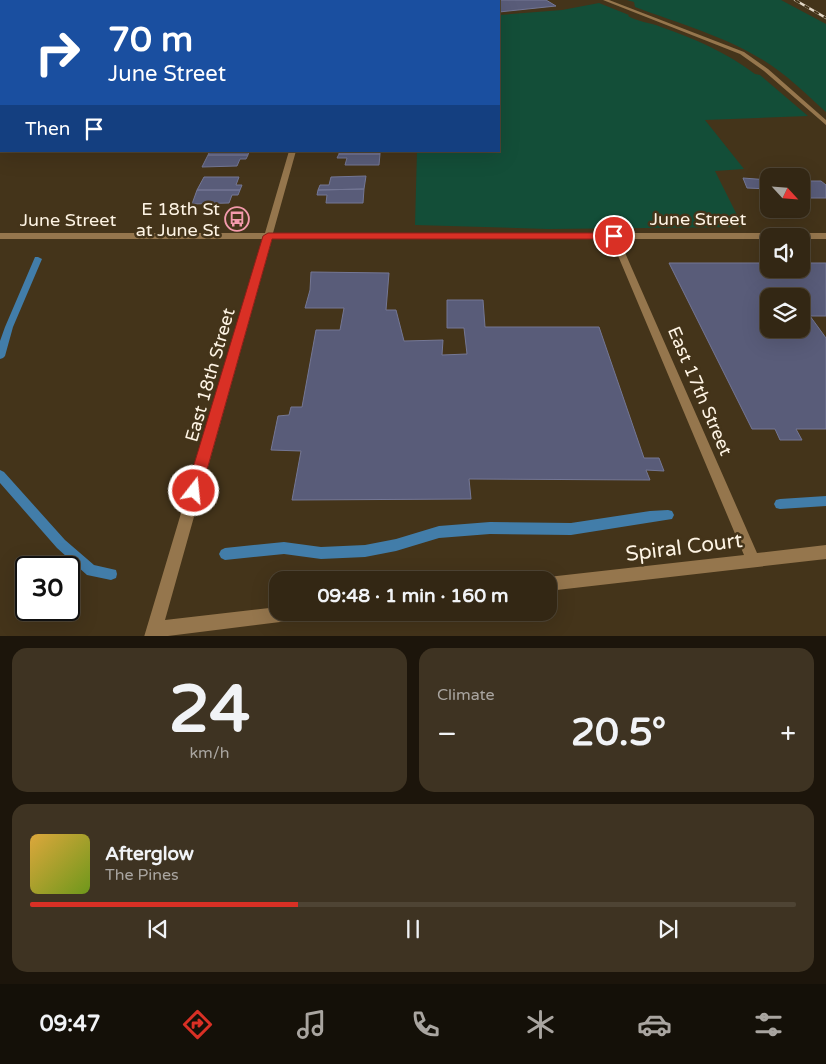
<!DOCTYPE html>
<html lang="en">
<head>
<meta charset="utf-8">
<style>
  :root { --surface:#332714; --page:#3e3322; --text:#f1f3f6; --muted:#a9a5a0; --line:#4e4434; --accent:#d93025 }
  body { margin:0; font-family:"Varela Round",sans-serif; background:var(--page); color:var(--text); height:100vh; display:flex; flex-direction:column; font-size:19px; white-space:nowrap }
  * { box-sizing:border-box; margin:0 }
  p { font-size:16px; color:var(--muted) }
  .icon { flex:none; width:28px; height:28px; fill:none; stroke:currentColor; stroke-width:2; stroke-linecap:round; stroke-linejoin:round }
  .map { position:relative; height:636px; overflow:hidden }
  .panel { display:flex; flex-direction:column; gap:12px; padding:12px; background:#1c150b; flex:1 }
  .panel>* { flex:none }
  .banner { position:absolute; left:0px; top:0px; width:500px; height:152px; box-shadow:0 5px 20px #0002,0 0 0 1px var(--line); background:#1a4fa0; color:#fff; overflow:hidden }
  .needle { width:32px; rotate:116deg }
  .controls { position:absolute; left:760px; top:168px; display:grid; gap:10px }
  .controls a { display:grid; place-items:center; width:50px; height:50px; border-radius:10px; background:var(--surface); box-shadow:0 5px 20px #0002,0 0 0 1px var(--line); font-size:25px }
  .speed { position:absolute; left:15px; top:556px; display:flex; gap:10px; font-size:25px; font-weight:700; text-align:center }
  .speed>* { display:grid; place-content:center; width:65px; height:65px; border-radius:50%; background:var(--surface); box-shadow:0 5px 20px #0002,0 0 0 1px var(--line); line-height:1 }
  .speed .limit { border:2px solid #111; border-radius:8px; background:#fff; color:#111 }
  .pin { position:absolute; display:grid; place-items:center; width:42px; height:42px; color:#fff; margin:-21px; border:2px solid #fff; border-radius:50%; box-shadow:0 1px 5px #0007 }
  .me { position:absolute; width:55px; margin:-28px; rotate:16deg; stroke-linejoin:round; filter:drop-shadow(0 0 4px #0008) }
  .turn { display:flex; align-items:center; gap:18px; height:105px; padding:0 25px; font-size:22px }
  .turn .icon { width:65px; height:65px; stroke-width:2.5 }
  .turn b { display:block; font-size:35px; line-height:42px }
  .then { display:flex; align-items:center; height:48px; padding:0 25px; background:#0003; gap:10px; font-size:19px }
  .big { font-size:38px; font-weight:800; line-height:1.1 }
  .panel .widget { flex:1; display:flex; flex-direction:column; justify-content:center; gap:8px; min-width:0; padding:0 18px; border-radius:15px; background:var(--page) }
  .panel .dial { align-items:center; gap:0 }
  .dial b { font-size:65px; line-height:1 }
  .song { display:flex; align-items:center; gap:15px }
  .cover { width:60px; height:60px; border-radius:8px; background:linear-gradient(135deg,hsl(40 70% 55%),hsl(80 70% 35%)) }
  .played { height:5px; border-radius:2px; background:linear-gradient(90deg,var(--accent) 35%,var(--line) 35%) }
  .keys { display:flex; justify-content:space-around; direction:ltr }
  .heat { display:flex; justify-content:space-between; align-items:center; font-size:28px; direction:ltr }
  .panel .tiles { flex:1; display:grid; gap:12px; grid-template-columns:1fr 1fr }
  .widget:last-child { grid-column:span 2 }
  .trip { position:absolute; left:269px; top:571px; width:288px; height:50px; border-radius:15px; background:var(--surface); box-shadow:0 5px 20px #0002,0 0 0 1px var(--line); font-weight:800; line-height:50px; text-align:center }
  .tabs { display:flex; height:80px; justify-content:space-around; align-items:center; background:#141008; color:var(--muted) }
  .tabs .icon { width:35px; height:35px }
  .tabs .active { color:var(--accent) }
  .tabs b { font-size:22px; color:var(--text) }
  .map>svg:first-child { display:block }
  .green { fill:#134e38 }
  .lines { fill:none; stroke-linecap:round; stroke-linejoin:round }
  .stream { fill:#427da9; fill-rule:evenodd }
  .building { fill:#595c79; stroke:#747795; fill-rule:evenodd }
  .street { fill:#95764d; fill-rule:evenodd }
  .rail-casing { stroke:#e1d6c5; stroke-width:2.5 }
  .rail { stroke:#44341a; stroke-width:2; stroke-dasharray:5.5; stroke-linecap:butt }
  .route { fill:#d93025; stroke:#8d1f18 }
  .labels { text-anchor:middle; stroke-width:5; stroke-linejoin:round; paint-order:stroke }
  .poi-label { font-size:18px; fill:#fef4e4; stroke:#44341a; text-anchor:end }
  .street-label { font-size:18px; fill:#fef4e4; stroke:#44341a }
  .near-street-label { font-size:21px; fill:#fef4e4; stroke:#44341a }
</style>
</head>
<body>
<div class="map">
<svg width="826" height="637" viewBox="0 0 826 637">
  <rect width="100%" height="100%" fill="#44341a"/>
  <!-- green -->
  <path class="green" d="M 627,0 L 781,0 L 826,24 L 826,112 C 806,94 786,74 763,60 C 724,36 678,23 635,7 L 634,2 Z
    M 599,3 L 629,15 L 628,16 C 638,22 649,22 661,27 C 695,39 726,52 755,74 L 760,75 L 808,116 L 705,120 L 744,169 L 715,171 L 743,227 L 548,229 L 415,225 L 417,151 L 499,151 L 499,15 L 562,10 Z"/>
  <g class="lines">
    <!-- stream -->
    <path class="stream" d="M 35,257 L 38,257 L 42,259 L 13,327 L 5,356 L 3,358 L 0,359 L 0,341 L 5,327 Z
      M 0,470 L 4,472 L 65,540 L 94,565 L 116,570 L 117,574 L 116,578 L 111,580 L 87,575 L 57,548 L 0,483 Z
      M 826,496 L 826,506 L 780,509 L 776,508 L 774,504 L 776,500 L 780,499 Z
      M 668,510 L 672,511 L 674,515 L 672,519 L 571,535 L 490,534 L 439,538 L 396,551 L 365,557 L 321,559 L 284,554 L 225,560 L 221,558 L 219,554 L 221,550 L 225,548 L 284,542 L 321,547 L 365,545 L 396,539 L 439,526 L 490,522 L 571,523 L 650,511 Z"/>
  </g>
  <!-- building -->
  <path class="building" d="M 469,0 L 546,0 L 556,6 L 499,12 L 499,1 Z
    M 210,151 L 249,151 L 248,155 L 208,155 Z
    M 339,151 L 380,151 L 380,154 L 339,154 Z
    M 339,154 L 380,154 L 379,165 L 345,165 L 347,158 L 337,158 Z
    M 208,155 L 248,155 L 246,159 L 240,159 L 237,166 L 202,167 Z
    M 366,176 L 364,189 L 318,190 L 320,185 L 329,185 L 331,177 Z
    M 204,177 L 239,177 L 236,185 L 242,185 L 240,190 L 197,190 Z
    M 743,178 L 769,180 L 769,189 L 747,188 Z
    M 801,181 L 821,181 L 826,185 L 826,198 L 801,198 Z
    M 364,189 L 363,203 L 326,203 L 327,195 L 317,195 L 318,190 Z
    M 197,190 L 240,190 L 238,195 L 232,195 L 229,203 L 192,204 Z
    M 669,263 L 769,263 L 769,269 L 801,269 L 801,263 L 826,263 L 826,316 L 810,316 L 826,338 L 826,429 L 796,429 L 802,440 L 780,440 L 775,429 L 752,429 ZM 769,296 L 801,296 L 801,329 L 769,329 Z
    M 311,272 L 389,273 L 386,310 L 396,310 L 404,341 L 443,340 L 442,355 L 467,354 L 464,328 L 447,328 L 447,300 L 483,300 L 485,327 L 599,327 L 644,458 L 659,458 L 664,471 L 646,470 L 650,480 L 469,479 L 471,499 L 292,500 L 301,451 L 271,450 L 278,416 L 289,415 L 291,407 L 302,407 L 316,330 L 340,330 L 344,308 L 305,308 L 310,290 Z"/>
  <g class="lines">
    <!-- street -->
    <path class="street" d="M 603,0 L 609,0 L 744,52 L 768,69 L 826,120 L 826,125 L 764,71 L 740,54 Z
      M 289,151 L 296,151 L 273,233 L 826,233 L 826,239 L 801,239 L 801,236 L 769,236 L 769,239 L 619,239 L 757,553 L 826,545 L 826,559 L 548,591 L 548,580 L 542,580 L 548,577 L 744,555 L 611,239 L 272,239 L 165,620 L 278,607 L 278,612 L 303,612 L 301,617 L 296,620 L 160,637 L 144,637 L 263,239 L 0,239 L 0,233 L 265,233 Z"/>
    <!-- rail casing -->
    <g class="rail-casing">
      <path id="rail" d="M 795,0 L 826,18"/>
    </g>
    <!-- rail -->
    <use href="#rail" class="rail"/>
  </g>
  <!-- route -->
  <path class="route" d="M 268,233 L 614,233 L 619,236 L 614,239 L 272,239 L 201,491 L 199,495 L 194,497 L 188,495 L 186,491 L 263,236 Z"/>
  <!-- icons -->
  <defs>
    <g id="bus-ring" transform="scale(1.25)"><circle r="9.5" fill="#44341a" stroke="#f39aac" stroke-width="1.5"/><path d="M-5-6H5V4H4V6H2V4H-2V6H-4V4H-5ZM-3.5-4V0h7V-4ZM-3.5 1.2v1.5H-2V1.2ZM2 1.2v1.5H3.5V1.2Z" fill="#f39aac"/></g>
  </defs>
  <g fill-rule="evenodd">
    <use href="#bus-ring" x="237" y="219"/>
  </g>
  <g class="labels">
    <!-- poi labels -->
    <g class="poi-label">
      <text x="220" y="215">E 18th St<tspan x="220" dy="21">at June St</tspan></text>
    </g>
    <!-- street labels -->
    <g class="street-label">
      <text x="698" y="225">June Street</text>
      <text x="68" y="226">June Street</text>
      <text transform="translate(210 375) rotate(-74)" y="6">East 18th Street</text>
      <text transform="translate(700 391) rotate(67)" y="6">East 17th Street</text>
    </g>
    <!-- near-street labels -->
    <g class="near-street-label">
      <text transform="translate(684 547) rotate(-7)" y="7">Spiral Court</text>
    </g>
  </g>
</svg>
<div class="controls">
<a><svg class="needle" viewBox="-14 -14 28 28"><path d="M0-13l5 13h-10z" fill="#e53935"/><path d="M0 13l5-13h-10z" fill="#a9a5a0"/></svg></a>
<a><svg class="icon" aria-label="sound" viewBox="0 0 24 24"><path d="M4 9h4l5-4v14l-5-4H4zM17 9q2 3 0 6"/></svg></a>
<a><svg class="icon" aria-label="layers" viewBox="0 0 24 24"><path d="M12 4l9 5-9 5-9-5zM3 14l9 5 9-5"/></svg></a>
</div>
<div class="speed"><div class="limit">30</div></div>
<div class="pin" style="left:614px;top:236px;background:#d93025"><svg class="icon" aria-label="arrive" viewBox="0 0 24 24"><path d="M6 21V4h12l-3 4 3 4H6"/></svg></div>
<svg class="me" style="left:194px;top:491px" viewBox="-20 -20 40 40"><circle r="17" fill="#d93025" stroke="#fff" stroke-width="3"/><path d="M0-11L8 9 0 5-8 9z" fill="#fff"/></svg>
<div class="trip">09:48 · 1 min · 160 m</div>
<div class="banner">
<div class="turn"><svg class="icon" aria-label="right" viewBox="0 0 24 24"><path d="M7 20v-9h11M14 6l5 5-5 5"/></svg><div><b>70 m</b>June Street</div></div>
<div class="then">Then<svg class="icon" aria-label="arrive" viewBox="0 0 24 24"><path d="M6 21V4h12l-3 4 3 4H6"/></svg></div>
</div>
</div>
<section class="panel">
<div class="tiles">
<div class="widget dial"><b>24</b><p>km/h</p></div>
<div class="widget"><p>Climate</p>
<div class="heat"><a>−</a><b class="big">20.5°</b><a>+</a></div>
</div>
<div class="widget">
<div class="song"><i class="cover"></i><div><b>Afterglow</b><p>The Pines</p></div></div>
<div class="played"></div>
<div class="keys"><svg class="icon" aria-label="previous" viewBox="0 0 24 24"><path d="M18 5L8 12l10 7zM5 5v14"/></svg><svg class="icon" aria-label="pause" viewBox="0 0 24 24"><path d="M8 5v14M16 5v14"/></svg><svg class="icon" aria-label="next" viewBox="0 0 24 24"><path d="M6 5l10 7-10 7zM19 5v14"/></svg></div>
</div>
</div>
</section>
<nav class="tabs">
<b>09:47</b>
<svg class="icon active" aria-label="directions" viewBox="0 0 24 24"><path d="M12 3l9 9-9 9-9-9zM9 14v-3h6M13 9l2 2-2 2"/></svg>
<svg class="icon" aria-label="music" viewBox="0 0 24 24"><path d="M9 18V5l10-2v13"/><circle cx="6" cy="18" r="3"/><circle cx="16" cy="16" r="3"/></svg>
<svg class="icon" aria-label="phone" viewBox="0 0 24 24"><path d="M5 4h4l2 5-3 2q2 4 5 5l2-3 5 2v4C11 20 4 13 5 4z"/></svg>
<svg class="icon" aria-label="climate" viewBox="0 0 24 24"><path d="M12 3v18M4 7l16 10M4 17L20 7"/></svg>
<svg class="icon" aria-label="car" viewBox="0 0 24 24"><path d="M5 17H2v-5l4-1 3-4h7l3 4 3 1v5h-3M9 17h6M6 11h13"/><circle cx="7" cy="17" r="2"/><circle cx="17" cy="17" r="2"/></svg>
<svg class="icon" aria-label="filters" viewBox="0 0 24 24"><path d="M4 7h16M4 17h16"/><circle cx="9" cy="7" r="2"/><circle cx="15" cy="17" r="2"/></svg>
</nav>
</body>
</html>
